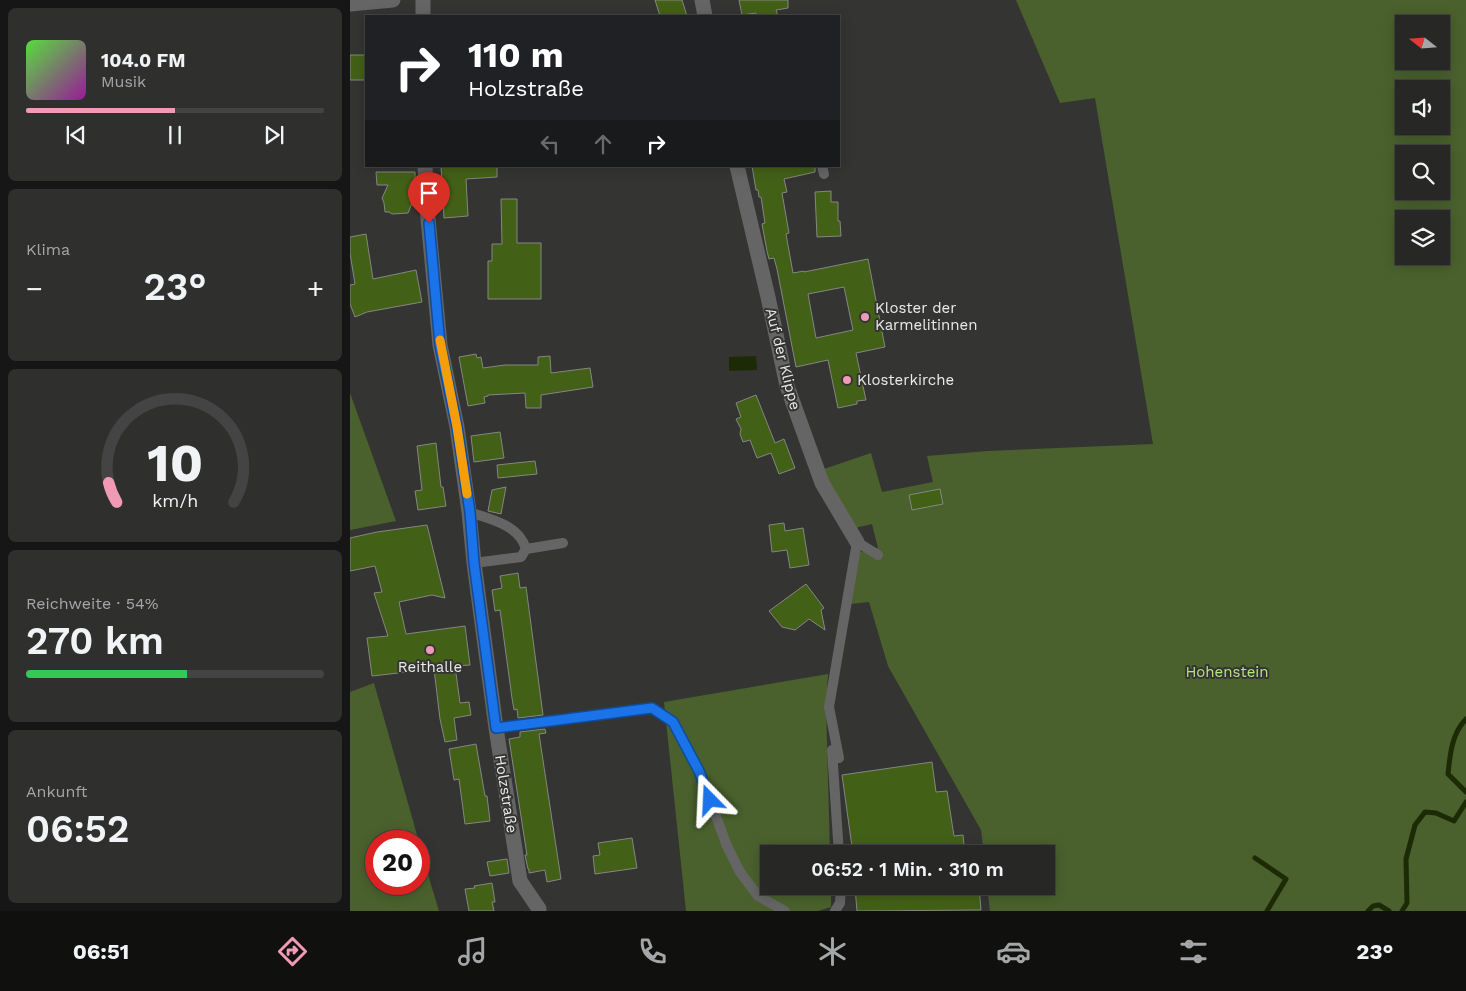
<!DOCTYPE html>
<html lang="de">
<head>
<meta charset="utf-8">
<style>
  :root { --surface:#272826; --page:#2f302e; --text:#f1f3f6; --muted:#a4a6a7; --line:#434443; --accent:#f09ab5 }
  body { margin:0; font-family:"Work Sans",sans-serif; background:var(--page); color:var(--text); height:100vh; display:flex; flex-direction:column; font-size:19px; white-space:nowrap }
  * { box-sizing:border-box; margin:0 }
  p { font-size:16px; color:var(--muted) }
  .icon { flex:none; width:28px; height:28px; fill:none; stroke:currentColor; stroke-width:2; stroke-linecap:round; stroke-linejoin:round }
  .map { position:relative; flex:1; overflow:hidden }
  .drawer { display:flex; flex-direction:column; gap:8px; padding:8px; background:#151615; width:350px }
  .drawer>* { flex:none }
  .hud { position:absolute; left:15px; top:15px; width:475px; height:152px; border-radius:0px; box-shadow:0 2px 12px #0003,0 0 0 1px var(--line); background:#202124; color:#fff; overflow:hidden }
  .needle { width:32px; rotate:287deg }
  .tools { position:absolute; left:1045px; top:15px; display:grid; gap:10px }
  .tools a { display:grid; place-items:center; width:55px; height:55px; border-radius:0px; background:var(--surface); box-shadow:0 2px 12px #0003,0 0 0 1px var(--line); font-size:25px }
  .speed { position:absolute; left:15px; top:830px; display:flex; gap:10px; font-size:25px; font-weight:700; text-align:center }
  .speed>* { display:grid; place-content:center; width:65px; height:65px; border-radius:50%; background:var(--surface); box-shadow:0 2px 12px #0003,0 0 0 1px var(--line); line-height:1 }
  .speed .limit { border:8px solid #d22; background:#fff; color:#111 }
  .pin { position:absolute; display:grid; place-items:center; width:42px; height:42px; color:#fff; margin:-51px -21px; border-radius:50% 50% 50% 0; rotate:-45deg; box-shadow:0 0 5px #0007 }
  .pin .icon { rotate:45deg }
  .me { position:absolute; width:55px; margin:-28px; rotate:339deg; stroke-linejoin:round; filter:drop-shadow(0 0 4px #0008) }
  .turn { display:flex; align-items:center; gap:18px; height:105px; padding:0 20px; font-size:22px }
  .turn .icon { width:65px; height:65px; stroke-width:2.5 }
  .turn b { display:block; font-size:35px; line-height:42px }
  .lanes { display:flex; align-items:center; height:48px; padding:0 20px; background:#0003; justify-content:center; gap:25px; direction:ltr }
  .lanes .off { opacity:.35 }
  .big { font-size:38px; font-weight:600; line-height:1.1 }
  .drawer .card { flex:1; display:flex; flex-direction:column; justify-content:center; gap:8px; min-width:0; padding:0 18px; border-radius:8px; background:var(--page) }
  .drawer .dial { align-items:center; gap:0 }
  .dial svg { height:130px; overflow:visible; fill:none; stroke:var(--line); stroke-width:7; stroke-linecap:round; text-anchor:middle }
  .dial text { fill:var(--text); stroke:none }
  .song { display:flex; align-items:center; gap:15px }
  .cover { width:60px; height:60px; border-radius:8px; background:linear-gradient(135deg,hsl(110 70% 55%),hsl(300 70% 35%)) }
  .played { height:5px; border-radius:2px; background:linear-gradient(90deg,var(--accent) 50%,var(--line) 50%) }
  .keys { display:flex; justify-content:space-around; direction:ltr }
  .heat { display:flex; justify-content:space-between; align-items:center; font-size:28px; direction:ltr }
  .charge { height:8px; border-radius:4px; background:linear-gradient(90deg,#34c759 54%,var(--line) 0) }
  .trip { position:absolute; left:410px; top:845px; width:295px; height:50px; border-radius:0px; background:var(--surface); box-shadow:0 2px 12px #0003,0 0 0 1px var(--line); font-weight:600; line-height:50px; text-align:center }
  .tab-bar { display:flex; height:80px; justify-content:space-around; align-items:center; background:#10100f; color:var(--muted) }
  .tab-bar .icon { width:35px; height:35px }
  .tab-bar .on { color:var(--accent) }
  .tab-bar b { font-size:22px; color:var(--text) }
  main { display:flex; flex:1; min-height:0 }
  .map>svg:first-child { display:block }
  .green { fill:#4a612d; fill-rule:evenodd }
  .water { fill:#1c2b05 }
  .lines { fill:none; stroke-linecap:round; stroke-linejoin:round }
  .stream { stroke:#1c2b05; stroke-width:5 }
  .building { fill:#436017; stroke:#858684; fill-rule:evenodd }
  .lane { stroke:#666565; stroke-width:10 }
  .street { stroke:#666565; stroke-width:15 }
  .route-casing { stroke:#114b97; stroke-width:12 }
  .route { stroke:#1a73e8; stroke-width:9 }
  .slow { stroke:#f59e0b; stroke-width:9 }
  .poi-dot { fill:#f09ab5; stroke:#343533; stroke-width:2 }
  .labels { text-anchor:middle; stroke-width:4; stroke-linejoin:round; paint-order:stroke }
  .poi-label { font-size:15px; fill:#e9eae9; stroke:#343533; text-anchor:start }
  .street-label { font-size:15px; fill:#e9eae9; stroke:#343533 }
  .park-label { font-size:15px; fill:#b8e482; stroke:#343533 }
</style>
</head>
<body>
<main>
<section class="drawer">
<div class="card">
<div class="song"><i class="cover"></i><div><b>104.0 FM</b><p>Musik</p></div></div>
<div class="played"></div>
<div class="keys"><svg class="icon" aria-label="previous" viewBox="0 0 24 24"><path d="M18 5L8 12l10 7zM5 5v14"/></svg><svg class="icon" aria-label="pause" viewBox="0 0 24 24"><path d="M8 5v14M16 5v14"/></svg><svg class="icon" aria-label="next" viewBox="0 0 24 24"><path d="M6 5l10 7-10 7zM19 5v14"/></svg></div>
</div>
<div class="card"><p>Klima</p>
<div class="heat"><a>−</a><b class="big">23°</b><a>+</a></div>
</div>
<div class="card dial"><svg viewBox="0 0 100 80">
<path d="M14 69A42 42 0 1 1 86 69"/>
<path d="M14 69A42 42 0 0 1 9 57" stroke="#f09ab5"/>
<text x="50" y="56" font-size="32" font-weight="700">10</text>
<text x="50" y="72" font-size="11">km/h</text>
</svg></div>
<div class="card"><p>Reichweite · 54%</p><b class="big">270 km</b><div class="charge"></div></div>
<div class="card"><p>Ankunft</p><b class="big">06:52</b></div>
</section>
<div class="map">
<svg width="1116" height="911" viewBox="0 0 1116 911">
  <rect width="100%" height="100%" fill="#343533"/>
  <!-- green -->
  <path class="green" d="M 666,0 L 1116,0 L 1116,911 L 640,911 L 637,886 L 696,886 L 696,854 L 634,854 L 631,830 L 538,666 L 519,602 L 500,604 L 510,552 L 528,548 L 522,524 L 505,528 L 471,470 L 521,453 L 532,492 L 583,482 L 577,456 L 638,451 L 803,444 L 745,98 L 710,103 ZM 1054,24 L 1091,24 L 1091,61 L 1054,61 ZM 1054,89 L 1091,89 L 1091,126 L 1054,126 ZM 1054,154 L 1091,154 L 1091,191 L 1054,191 ZM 1054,219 L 1091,219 L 1091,256 L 1054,256 Z
    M 0,393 L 46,521 L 0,530 Z
    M 478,674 L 476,706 L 480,854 L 419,854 L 419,886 L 481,886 L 481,907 L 468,911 L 336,911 L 314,702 Z
    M 24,683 L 82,888 L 89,911 L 0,911 L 0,692 ZM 69,841 L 69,884 L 26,884 L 26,841 Z"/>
  <!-- water -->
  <path class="water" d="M 406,356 L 407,370 L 379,371 L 379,357 Z"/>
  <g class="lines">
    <!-- stream -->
    <path class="stream" d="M 1116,719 C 1102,733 1100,754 1098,774 L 1116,792
      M 905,858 L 936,879 L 917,911
      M 1018,911 L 1023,906 L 1029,905 L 1039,911
      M 1052,911 L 1057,903 L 1056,859 L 1065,825 L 1075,812 L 1086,813 L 1104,821 L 1116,802"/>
  </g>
  <!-- building -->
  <path class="building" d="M 305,0 L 332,0 L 337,16 L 310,16 Z
    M 389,0 L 438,0 L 438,8 L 426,10 L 428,16 L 407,16 L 406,13 L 392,15 Z
    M 0,55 L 16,55 L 16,80 L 0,80 Z
    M 91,166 L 147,166 L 147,177 L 116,179 L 118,216 L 94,218 Z
    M 402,166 L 465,166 L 465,172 L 434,179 L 437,192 L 432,193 L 439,233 L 436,234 L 443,273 L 454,271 L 454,272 L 518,259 L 535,347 L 506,353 L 516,400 L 507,401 L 507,404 L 488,408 L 478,360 L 446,367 L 427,269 L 424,258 L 419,259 L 417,251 L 412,224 L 415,223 L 411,197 L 409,197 L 408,190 L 406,190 ZM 494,287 L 503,330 L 466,338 L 458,294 Z
    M 26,172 L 65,172 L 65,183 L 62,184 L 63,192 L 65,196 L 58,213 L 42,214 L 39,212 L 35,212 L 34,203 L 32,198 L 38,185 L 27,185 Z
    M 481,191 L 481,202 L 488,202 L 488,221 L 490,221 L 491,236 L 467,237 L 465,192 Z
    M 151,199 L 167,199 L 167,243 L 191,243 L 191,299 L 138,299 L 138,261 L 142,261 L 142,244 L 152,244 Z
    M 16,234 L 23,279 L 66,270 L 72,302 L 17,312 L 5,317 L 0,304 L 0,285 L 5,284 L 0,253 L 0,237 Z
    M 126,354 L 127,358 L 131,357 L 133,368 L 155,365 L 188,365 L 188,357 L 200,356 L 201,373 L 240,368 L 243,387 L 191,395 L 191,408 L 176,408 L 175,393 L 138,395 L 138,396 L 134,397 L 135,403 L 118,406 L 109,357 Z
    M 406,395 L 425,443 L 434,439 L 445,468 L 429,474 L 421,453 L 407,458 L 400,440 L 393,442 L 390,434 L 391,429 L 386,419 L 391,417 L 386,403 Z
    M 150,432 L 154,458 L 124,462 L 121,436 Z
    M 86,443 L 91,487 L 93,487 L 96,506 L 68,510 L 65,491 L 72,490 L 67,446 Z
    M 185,461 L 187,474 L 148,478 L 147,465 Z
    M 156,487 L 151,514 L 138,511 L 142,490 Z
    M 590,489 L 593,504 L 562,510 L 559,495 Z
    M 434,523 L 435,531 L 453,528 L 459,565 L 440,568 L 437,550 L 422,552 L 419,525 Z
    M 77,525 L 95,598 L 82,595 L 49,602 L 56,634 L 115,626 L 120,665 L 105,666 L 110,703 L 119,702 L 121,715 L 104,718 L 107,740 L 95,742 L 90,719 L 84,669 L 22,676 L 17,638 L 38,636 L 24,593 L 32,592 L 25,566 L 0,571 L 0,538 L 27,532 Z
    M 168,573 L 170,588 L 176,587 L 193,715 L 168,718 L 167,709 L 164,710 L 162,698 L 150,610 L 145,611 L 142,590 L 152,588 L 150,576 Z
    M 456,584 L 474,608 L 471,610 L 475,630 L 459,619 L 445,630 L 432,627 L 419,611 Z
    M 195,729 L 196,733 L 189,734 L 211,879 L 197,882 L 195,870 L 179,873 L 179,869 L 178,869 L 175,855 L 177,855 L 159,739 L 170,737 L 170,732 Z
    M 126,744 L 135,796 L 137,796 L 140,821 L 115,824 L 109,779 L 104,780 L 99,749 Z
    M 582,762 L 586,792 L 597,791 L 604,836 L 613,835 L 615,854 L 503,854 L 492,775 Z
    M 282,838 L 287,868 L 245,874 L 243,856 L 250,855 L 248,843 Z
    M 157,859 L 159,873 L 140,876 L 137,862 Z
    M 142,883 L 145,902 L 142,902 L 144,911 L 119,911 L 115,889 L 125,888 L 124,886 Z
    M 523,886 L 629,886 L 631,910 L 507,911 L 505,888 Z"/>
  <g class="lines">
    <!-- lane -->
    <path class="lane" d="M 472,166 L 474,174
      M 119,512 C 141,519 169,525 176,549 L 171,557 L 124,563
      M 176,549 L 213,543
      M 146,728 L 302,708 L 323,722 L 332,738 L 349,771 L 377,846 L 390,872 L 408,896 L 435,911
      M 482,750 L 489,854
      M 489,758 L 479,707 L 507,542 L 528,555
      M 485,911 L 490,903 L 491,886"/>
    <!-- street -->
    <path class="street" d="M 73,0 L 73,16
      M 352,0 L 355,16
      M 0,4 L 43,0
      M 75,166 L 77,208 L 90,345 L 107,427 L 119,512 L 124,563 L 146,728 L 170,881 L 189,909 L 189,911
      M 387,166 L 418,297 L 437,386 L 472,483 L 507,542"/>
  </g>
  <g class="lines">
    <!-- route casing -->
    <g class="route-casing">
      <path id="route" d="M 79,223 L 90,345 L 107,427 L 120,512 L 124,563 L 146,728 L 302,708 L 323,722 L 349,771 L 360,800"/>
    </g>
    <!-- route -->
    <use href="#route" class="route"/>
    <!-- slow -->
    <path class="slow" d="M 90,340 L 107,427 L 117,494"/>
  </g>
  <!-- markers -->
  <g class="poi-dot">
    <circle cx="515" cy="317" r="5"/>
    <circle cx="497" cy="380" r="5"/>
    <circle cx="80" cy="650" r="5"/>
  </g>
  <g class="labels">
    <!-- poi labels -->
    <g class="poi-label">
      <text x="525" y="313">Kloster der<tspan x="525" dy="17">Karmelitinnen</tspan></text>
      <text x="507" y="385">Klosterkirche</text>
      <text x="80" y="672" text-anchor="middle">Reithalle</text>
    </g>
    <!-- street labels -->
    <g class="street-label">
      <text transform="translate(433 359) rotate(76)" y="5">Auf der Klippe</text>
      <text transform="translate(156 794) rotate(81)" y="5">Holzstraße</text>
    </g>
    <!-- park labels -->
    <g class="park-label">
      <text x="877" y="677">Hohenstein</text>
    </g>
  </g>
</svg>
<div class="tools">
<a><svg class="needle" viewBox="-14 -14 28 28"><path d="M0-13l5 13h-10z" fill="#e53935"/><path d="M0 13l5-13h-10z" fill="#a4a6a7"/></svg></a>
<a><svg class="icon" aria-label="sound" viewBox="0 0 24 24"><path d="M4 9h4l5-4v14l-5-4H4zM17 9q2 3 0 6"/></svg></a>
<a><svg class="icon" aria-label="search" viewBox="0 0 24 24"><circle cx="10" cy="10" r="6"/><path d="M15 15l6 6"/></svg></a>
<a><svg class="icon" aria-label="layers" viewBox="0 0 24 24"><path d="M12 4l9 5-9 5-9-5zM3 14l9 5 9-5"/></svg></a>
</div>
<div class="speed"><div class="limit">20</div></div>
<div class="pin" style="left:79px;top:223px;background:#d93025"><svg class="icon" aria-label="arrive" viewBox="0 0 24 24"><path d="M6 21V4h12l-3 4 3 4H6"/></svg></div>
<svg class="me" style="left:360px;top:800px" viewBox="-20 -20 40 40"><path d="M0-17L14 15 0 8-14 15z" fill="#1a73e8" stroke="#fff" stroke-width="4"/></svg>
<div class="trip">06:52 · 1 Min. · 310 m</div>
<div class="hud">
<div class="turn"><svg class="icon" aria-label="right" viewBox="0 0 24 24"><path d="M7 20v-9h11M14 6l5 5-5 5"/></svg><div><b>110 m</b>Holzstraße</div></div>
<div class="lanes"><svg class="icon off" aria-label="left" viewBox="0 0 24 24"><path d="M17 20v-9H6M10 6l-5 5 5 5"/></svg><svg class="icon off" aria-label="ahead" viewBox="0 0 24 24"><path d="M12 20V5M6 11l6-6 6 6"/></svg><svg class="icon" aria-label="right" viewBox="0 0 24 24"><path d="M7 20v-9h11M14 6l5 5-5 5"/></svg></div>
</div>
</div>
</main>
<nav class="tab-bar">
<b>06:51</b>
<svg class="icon on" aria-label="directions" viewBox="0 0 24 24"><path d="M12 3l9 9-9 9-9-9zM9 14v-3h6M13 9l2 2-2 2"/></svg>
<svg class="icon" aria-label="music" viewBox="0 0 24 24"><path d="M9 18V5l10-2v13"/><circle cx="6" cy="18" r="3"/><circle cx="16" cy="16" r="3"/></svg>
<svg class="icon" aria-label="phone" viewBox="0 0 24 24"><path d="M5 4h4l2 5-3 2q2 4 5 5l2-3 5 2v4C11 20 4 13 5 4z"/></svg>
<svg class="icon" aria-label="climate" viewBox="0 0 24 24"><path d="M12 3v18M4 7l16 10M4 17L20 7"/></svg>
<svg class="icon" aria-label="car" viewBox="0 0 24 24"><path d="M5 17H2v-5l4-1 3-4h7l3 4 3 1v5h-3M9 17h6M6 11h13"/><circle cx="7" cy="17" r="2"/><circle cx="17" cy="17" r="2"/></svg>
<svg class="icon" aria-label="filters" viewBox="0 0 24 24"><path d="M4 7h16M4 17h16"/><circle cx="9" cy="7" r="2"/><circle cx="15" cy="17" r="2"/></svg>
<b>23°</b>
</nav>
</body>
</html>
